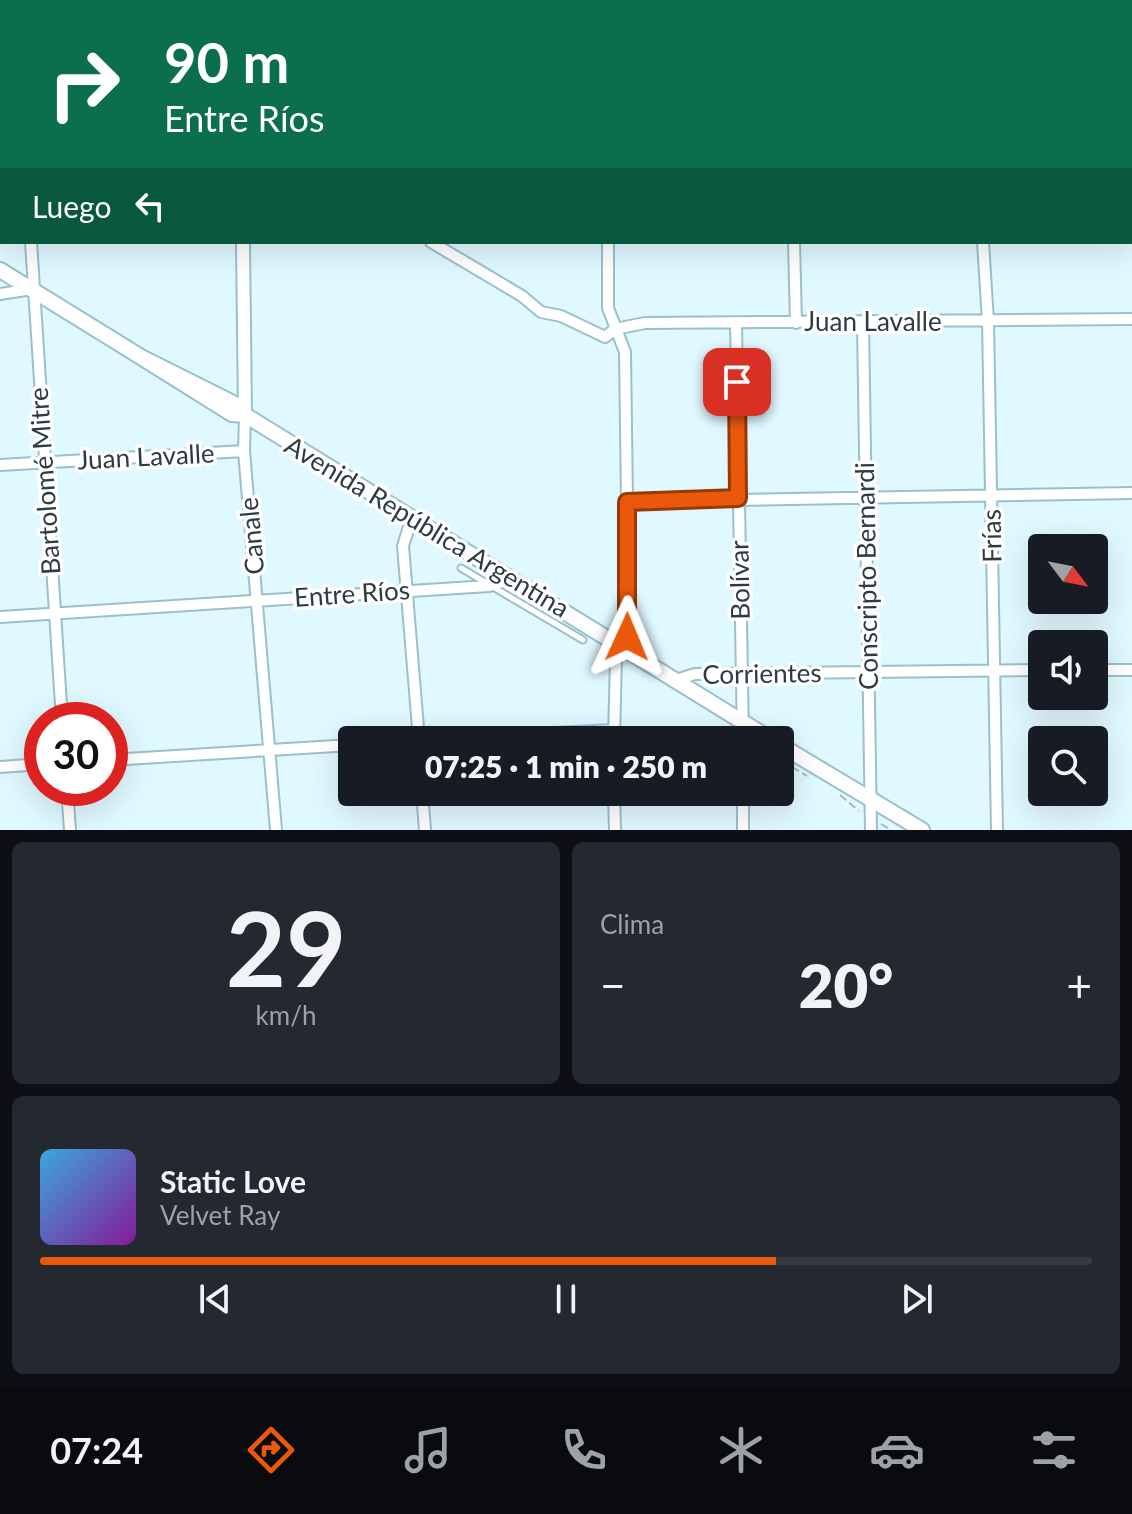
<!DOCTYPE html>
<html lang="es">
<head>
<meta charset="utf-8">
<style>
  :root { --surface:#171b24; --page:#242831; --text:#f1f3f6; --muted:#9ea1a6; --line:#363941; --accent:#ea580c }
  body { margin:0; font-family:Lato,sans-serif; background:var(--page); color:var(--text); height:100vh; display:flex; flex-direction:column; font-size:30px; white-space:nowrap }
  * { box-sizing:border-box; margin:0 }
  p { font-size:26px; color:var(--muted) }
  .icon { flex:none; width:44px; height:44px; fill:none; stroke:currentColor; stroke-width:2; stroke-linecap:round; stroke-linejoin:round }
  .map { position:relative; height:830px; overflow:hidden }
  .panel { display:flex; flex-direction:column; gap:12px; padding:12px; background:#0d0f14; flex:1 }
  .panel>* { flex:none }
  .guide { position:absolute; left:0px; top:0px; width:1132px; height:244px; box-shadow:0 8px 32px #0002; background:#0b6e4f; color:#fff; overflow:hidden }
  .needle { width:52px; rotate:122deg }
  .buttons { position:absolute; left:1028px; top:534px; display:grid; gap:16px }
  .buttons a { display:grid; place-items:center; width:80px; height:80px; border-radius:8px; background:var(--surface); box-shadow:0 8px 32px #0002; font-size:40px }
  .speed { position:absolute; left:24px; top:702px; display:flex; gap:16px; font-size:40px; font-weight:700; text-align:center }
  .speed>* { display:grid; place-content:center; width:104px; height:104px; border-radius:50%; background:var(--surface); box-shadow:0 8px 32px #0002; line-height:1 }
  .speed .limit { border:12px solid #d22; background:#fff; color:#111 }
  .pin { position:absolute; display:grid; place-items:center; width:68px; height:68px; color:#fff; margin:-34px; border-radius:16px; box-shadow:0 4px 12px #0006 }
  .me { position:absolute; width:88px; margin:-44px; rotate:1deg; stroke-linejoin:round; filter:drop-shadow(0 0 6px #0008) }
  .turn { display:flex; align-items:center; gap:28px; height:168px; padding:0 32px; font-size:36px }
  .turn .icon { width:104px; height:104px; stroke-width:2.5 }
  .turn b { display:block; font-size:56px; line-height:68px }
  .then { display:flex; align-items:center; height:76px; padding:0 32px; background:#0003; gap:16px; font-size:30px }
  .big { font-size:60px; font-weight:800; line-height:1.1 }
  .panel .widget { flex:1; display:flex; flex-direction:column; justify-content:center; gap:12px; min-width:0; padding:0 28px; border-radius:12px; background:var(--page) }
  .panel .dial { align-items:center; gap:0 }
  .dial b { font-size:104px; line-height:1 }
  .song { display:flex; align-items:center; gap:24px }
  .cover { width:96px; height:96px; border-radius:12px; background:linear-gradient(135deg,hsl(200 70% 55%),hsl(290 70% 35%)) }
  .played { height:8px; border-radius:4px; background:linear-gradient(90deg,var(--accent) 70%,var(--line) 70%) }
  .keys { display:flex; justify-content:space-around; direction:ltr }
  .heat { display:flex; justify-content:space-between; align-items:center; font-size:44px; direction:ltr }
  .panel .tiles { flex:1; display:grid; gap:12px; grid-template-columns:1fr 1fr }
  .widget:last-child { grid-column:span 2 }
  .trip { position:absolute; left:338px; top:726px; width:456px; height:80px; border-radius:8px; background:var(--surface); box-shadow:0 8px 32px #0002; font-weight:800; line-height:80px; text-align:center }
  .tabs { display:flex; height:128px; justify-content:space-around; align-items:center; background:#090b0e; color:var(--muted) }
  .tabs .icon { width:56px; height:56px }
  .tabs .active { color:var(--accent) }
  .tabs b { font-size:36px; color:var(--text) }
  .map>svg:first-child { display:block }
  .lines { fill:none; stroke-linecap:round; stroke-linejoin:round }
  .service-casing { stroke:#99c1cc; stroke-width:9 }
  .minor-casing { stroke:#99c1cc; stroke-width:14 }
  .tertiary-casing { stroke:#99c1cc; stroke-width:16 }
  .secondary-casing { stroke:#99c1cc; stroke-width:18 }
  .path { stroke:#a4b9bf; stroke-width:2; stroke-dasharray:8 4; stroke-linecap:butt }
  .service { stroke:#fff; stroke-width:5 }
  .minor { stroke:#fff; stroke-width:10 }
  .tertiary { stroke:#fff; stroke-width:12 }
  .secondary { stroke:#fff; stroke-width:14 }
  .route-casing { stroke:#983908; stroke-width:20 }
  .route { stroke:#ea580c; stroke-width:14 }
  .labels { text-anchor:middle; stroke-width:7; stroke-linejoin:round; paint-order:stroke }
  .street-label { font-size:26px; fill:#2c3c40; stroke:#fff }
</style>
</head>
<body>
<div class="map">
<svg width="1132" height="830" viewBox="0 0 1132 830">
  <rect width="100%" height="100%" fill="#e0f8ff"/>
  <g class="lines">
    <!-- service casing -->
    <g class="service-casing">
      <path id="service" d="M 461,568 L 583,640"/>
    </g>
    <!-- minor casing -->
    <g class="minor-casing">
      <path id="minor" d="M 24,0 L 24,2
        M 234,0 L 234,2
        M 440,0 L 440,2
        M 606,0 L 606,2
        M 976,0 L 976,2
        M 792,2 L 792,0
        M 0,22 L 2,24
        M 1130,161 L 1132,161
        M 31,242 L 62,720
        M 431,242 L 522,296 L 541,312 L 561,316 L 605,337 L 615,329 L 645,323 L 1132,319
        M 608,242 L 608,308 L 625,352 L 627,502 L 628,631 L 616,656 L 614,740
        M 794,242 L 796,323
        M 983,242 L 988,321 L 997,830
        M 0,294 L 32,289
        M 736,323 L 743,740
        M 863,323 L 871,830
        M 245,415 L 244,451 L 276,830
        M 0,465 L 244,451
        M 627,502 L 1132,493
        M 412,517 L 403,546 L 419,740
        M 0,617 L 489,586 L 512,579
        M 1094,670 L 1132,670
        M 676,680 L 695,674 L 1042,670
        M 414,740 L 614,730
        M 110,760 L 352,745
        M 0,767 L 42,764
        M 67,788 L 70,830
        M 422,792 L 425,830
        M 614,792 L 615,830
        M 743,792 L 743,830"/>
    </g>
    <!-- tertiary casing -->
    <g class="tertiary-casing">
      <path id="tertiary" d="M 0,62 L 2,63
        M 243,242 L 245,415"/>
    </g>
    <!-- secondary casing -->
    <g class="secondary-casing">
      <path id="secondary" d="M 0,270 L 141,357
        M 245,415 L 232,414 L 141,357 L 237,405 L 245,415 L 772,740
        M 780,745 L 922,830"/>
    </g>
    <!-- path -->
    <path class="path" d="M 792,767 L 807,776
      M 840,795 L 859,811
      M 881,824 L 891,830"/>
    <!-- service -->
    <use href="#service" class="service"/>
    <!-- minor -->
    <use href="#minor" class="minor"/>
    <!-- tertiary -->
    <use href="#tertiary" class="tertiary"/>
    <!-- secondary -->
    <use href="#secondary" class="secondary"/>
  </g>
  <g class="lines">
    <!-- route casing -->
    <g class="route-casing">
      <path id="route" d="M 627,637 L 627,502 L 738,498 L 737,382"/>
    </g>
    <!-- route -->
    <use href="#route" class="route"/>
  </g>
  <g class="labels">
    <!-- street labels -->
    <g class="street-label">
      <text x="873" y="331">Juan Lavalle</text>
      <text transform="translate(146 457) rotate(-3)" y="9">Juan Lavalle</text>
      <text transform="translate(45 481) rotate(-94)" y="9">Bartolomé Mitre</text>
      <text transform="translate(427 527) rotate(31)" y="9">Avenida República Argentina</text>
      <text transform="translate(252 536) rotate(-95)" y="9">Canale</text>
      <text transform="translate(992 536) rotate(-91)" y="9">Frías</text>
      <text transform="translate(867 576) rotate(-91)" y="9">Conscripto Bernardi</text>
      <text transform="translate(740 580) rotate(-91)" y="9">Bolívar</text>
      <text transform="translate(352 594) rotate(-4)" y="9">Entre Ríos</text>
      <text transform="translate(762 674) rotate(-1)" y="9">Corrientes</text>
    </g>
  </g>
</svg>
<div class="buttons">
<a><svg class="needle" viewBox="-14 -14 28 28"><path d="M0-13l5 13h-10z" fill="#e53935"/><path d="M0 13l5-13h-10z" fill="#9ea1a6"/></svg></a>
<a><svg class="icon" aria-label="sound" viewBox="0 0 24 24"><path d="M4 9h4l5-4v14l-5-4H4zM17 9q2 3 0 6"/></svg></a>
<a><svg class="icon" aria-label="search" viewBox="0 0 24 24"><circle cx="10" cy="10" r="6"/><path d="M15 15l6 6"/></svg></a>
</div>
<div class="speed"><div class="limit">30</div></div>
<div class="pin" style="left:737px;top:382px;background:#d93025"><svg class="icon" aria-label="arrive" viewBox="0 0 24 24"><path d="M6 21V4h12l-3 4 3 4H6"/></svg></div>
<svg class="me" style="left:627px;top:637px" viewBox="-20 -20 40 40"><path d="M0-17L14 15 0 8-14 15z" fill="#ea580c" stroke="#fff" stroke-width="4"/></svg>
<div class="trip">07:25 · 1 min · 250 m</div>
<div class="guide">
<div class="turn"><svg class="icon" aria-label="right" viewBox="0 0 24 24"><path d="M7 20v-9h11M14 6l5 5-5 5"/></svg><div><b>90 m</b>Entre Ríos</div></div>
<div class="then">Luego<svg class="icon" aria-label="left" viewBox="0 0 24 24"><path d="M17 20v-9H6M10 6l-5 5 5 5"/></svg></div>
</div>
</div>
<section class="panel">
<div class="tiles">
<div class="widget dial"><b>29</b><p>km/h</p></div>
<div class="widget"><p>Clima</p>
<div class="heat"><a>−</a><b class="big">20°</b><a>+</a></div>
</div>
<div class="widget">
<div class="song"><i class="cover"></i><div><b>Static Love</b><p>Velvet Ray</p></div></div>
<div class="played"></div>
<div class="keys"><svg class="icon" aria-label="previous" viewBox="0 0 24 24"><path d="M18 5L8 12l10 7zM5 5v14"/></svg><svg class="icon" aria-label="pause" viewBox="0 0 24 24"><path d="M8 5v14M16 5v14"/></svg><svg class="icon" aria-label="next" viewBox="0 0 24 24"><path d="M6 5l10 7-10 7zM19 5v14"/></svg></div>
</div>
</div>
</section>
<nav class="tabs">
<b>07:24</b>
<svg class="icon active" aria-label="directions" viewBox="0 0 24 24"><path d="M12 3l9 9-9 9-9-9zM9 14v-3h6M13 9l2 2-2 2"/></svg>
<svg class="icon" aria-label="music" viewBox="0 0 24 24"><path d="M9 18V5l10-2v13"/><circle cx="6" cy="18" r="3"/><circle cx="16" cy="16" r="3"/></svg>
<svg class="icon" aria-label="phone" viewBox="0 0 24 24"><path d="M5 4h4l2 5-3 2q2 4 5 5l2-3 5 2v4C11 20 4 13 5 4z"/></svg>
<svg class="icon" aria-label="climate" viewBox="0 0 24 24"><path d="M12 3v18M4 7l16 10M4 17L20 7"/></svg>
<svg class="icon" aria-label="car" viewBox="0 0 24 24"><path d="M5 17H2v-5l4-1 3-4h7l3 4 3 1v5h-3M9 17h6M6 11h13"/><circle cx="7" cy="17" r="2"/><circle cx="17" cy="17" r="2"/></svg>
<svg class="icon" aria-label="filters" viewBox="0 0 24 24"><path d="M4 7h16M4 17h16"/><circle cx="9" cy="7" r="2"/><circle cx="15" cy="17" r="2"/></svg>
</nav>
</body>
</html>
